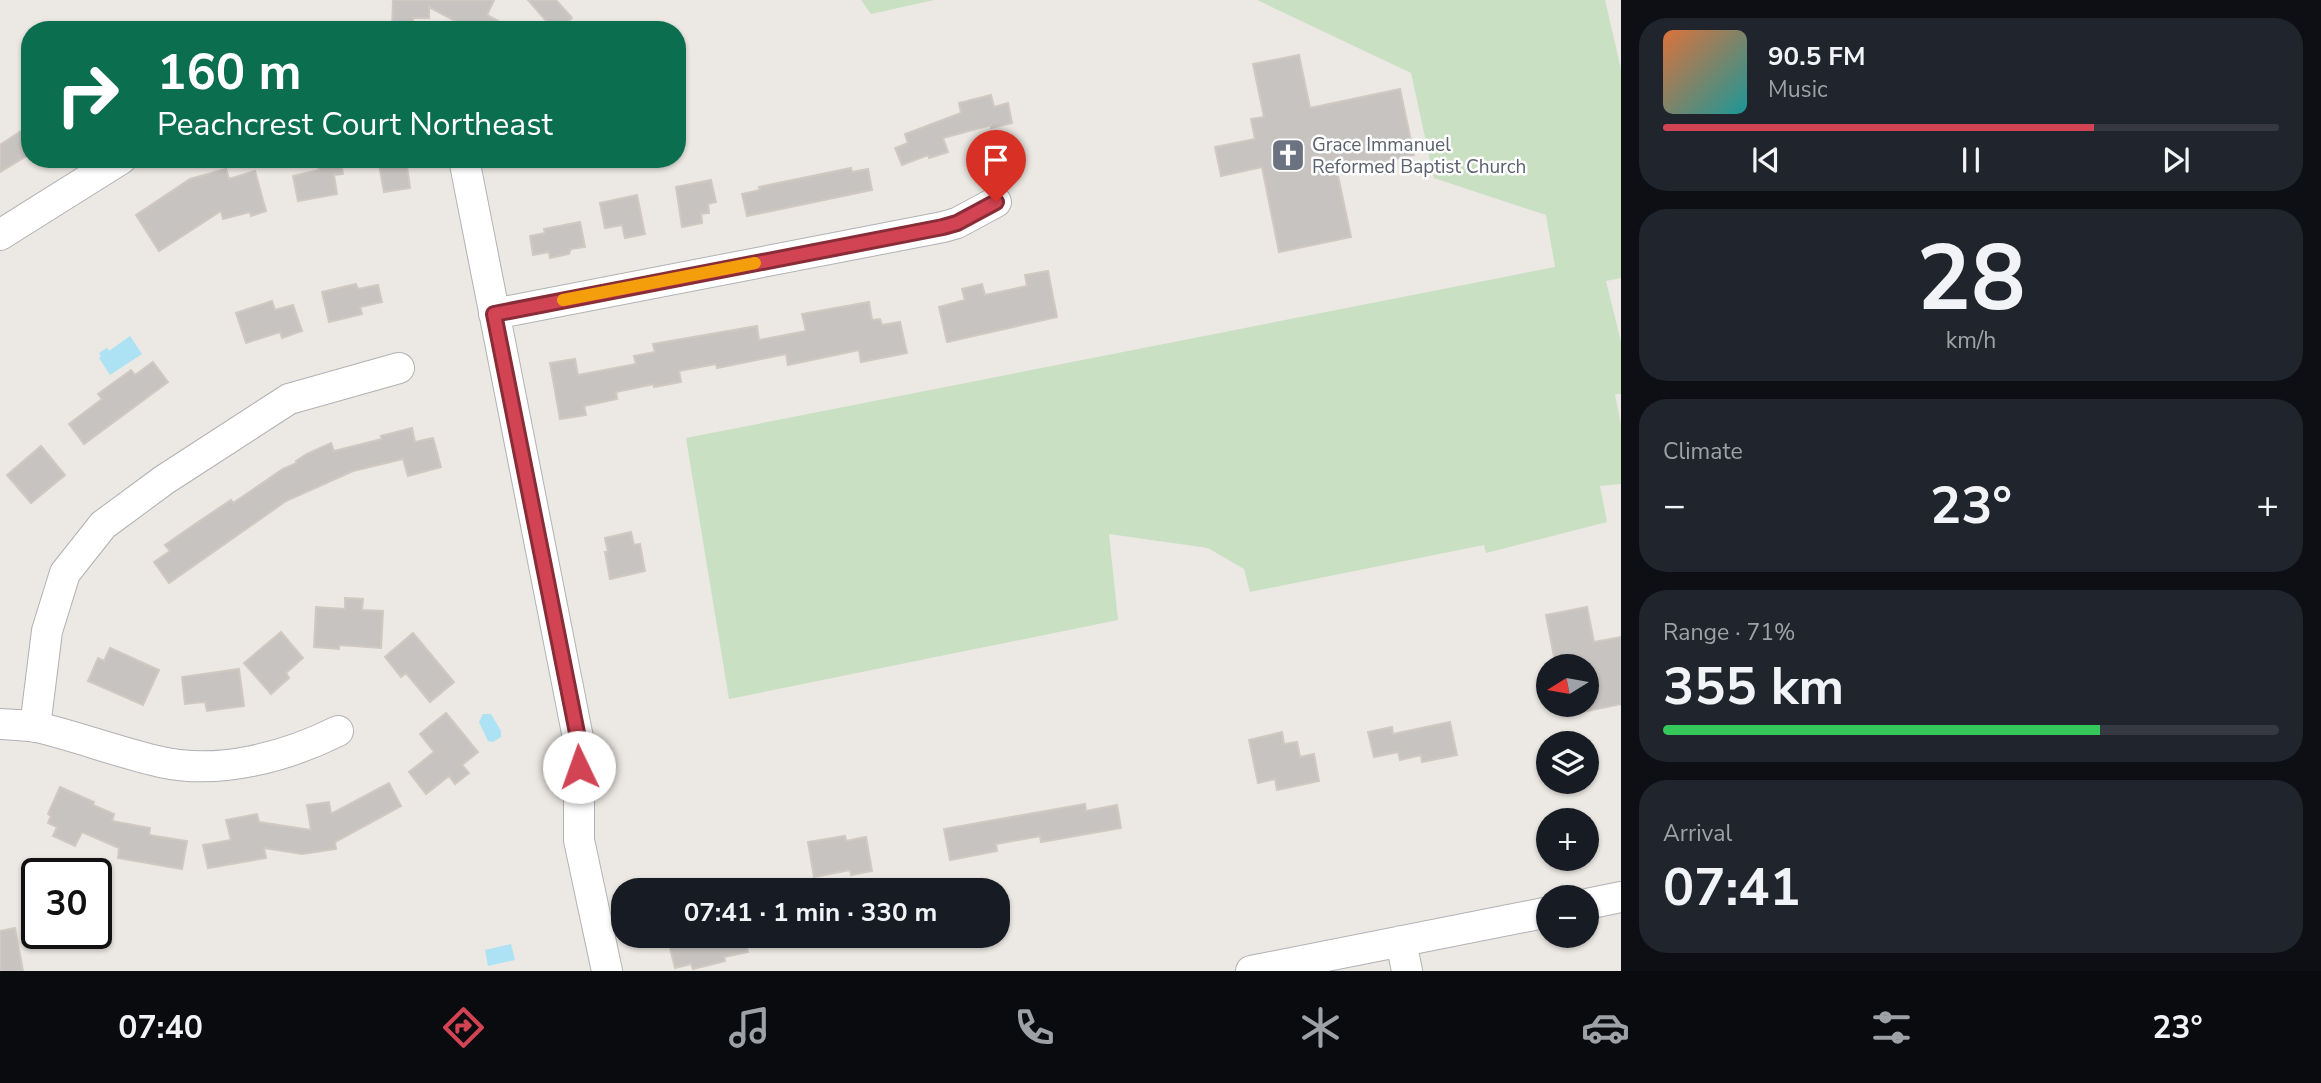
<!DOCTYPE html>
<html lang="en">
<head>
<meta charset="utf-8">
<style>
  :root { --surface:#171b24; --page:#20242c; --text:#f1f3f6; --muted:#9ea1a6; --line:#363941; --accent:#d24354 }
  body { margin:0; font-family:"Nunito Sans",sans-serif; background:var(--page); color:var(--text); height:100vh; display:flex; flex-direction:column; font-size:26px; white-space:nowrap }
  * { box-sizing:border-box; margin:0 }
  p { font-size:23px; color:var(--muted) }
  .icon { flex:none; width:38px; height:38px; fill:none; stroke:currentColor; stroke-width:2; stroke-linecap:round; stroke-linejoin:round }
  .map { position:relative; flex:1; overflow:hidden }
  .details { display:flex; flex-direction:column; gap:18px; padding:18px; background:#0d0f14; width:700px }
  .details>* { flex:none }
  .top-card { position:absolute; left:21px; top:21px; width:665px; height:147px; border-radius:28px; box-shadow:0 2px 5px #0004; background:#0b6e4f; color:#fff; overflow:hidden }
  .needle { width:46px; rotate:259deg }
  .buttons { position:absolute; left:1536px; top:654px; display:grid; gap:14px }
  .buttons a { display:grid; place-items:center; width:63px; height:63px; border-radius:50%; background:var(--surface); box-shadow:0 2px 5px #0004; font-size:35px }
  .speed { position:absolute; left:21px; top:858px; display:flex; gap:14px; font-size:35px; font-weight:700; text-align:center }
  .speed>* { display:grid; place-content:center; width:91px; height:91px; border-radius:50%; background:var(--surface); box-shadow:0 2px 5px #0004; line-height:1 }
  .speed .limit { border:4px solid #111; border-radius:10px; background:#fff; color:#111 }
  .pin { position:absolute; display:grid; place-items:center; width:60px; height:60px; color:#fff; margin:-72px -30px; border-radius:50% 50% 50% 0; rotate:-45deg; box-shadow:0 0 7px #0007 }
  .pin .icon { rotate:45deg }
  .me { position:absolute; width:77px; margin:-38px; rotate:357deg; stroke-linejoin:round; filter:drop-shadow(0 0 5px #0008) }
  .turn { display:flex; align-items:center; gap:24px; height:147px; padding:0 21px; font-size:32px }
  .turn .icon { width:91px; height:91px; stroke-width:2.5 }
  .turn b { display:block; font-size:49px; line-height:60px }
  .big { font-size:52px; font-weight:700; line-height:1.1 }
  .details .widget { flex:1; display:flex; flex-direction:column; justify-content:center; gap:10px; min-width:0; padding:0 24px; border-radius:28px; background:var(--page) }
  .details .dial { align-items:center; gap:0 }
  .dial b { font-size:91px; line-height:1 }
  .song { display:flex; align-items:center; gap:21px }
  .cover { width:84px; height:84px; border-radius:10px; background:linear-gradient(135deg,hsl(20 70% 55%),hsl(180 70% 35%)) }
  .played { height:7px; border-radius:4px; background:linear-gradient(90deg,var(--accent) 70%,var(--line) 70%) }
  .keys { display:flex; justify-content:space-around; direction:ltr }
  .heat { display:flex; justify-content:space-between; align-items:center; font-size:38px; direction:ltr }
  .charge { height:10px; border-radius:5px; background:linear-gradient(90deg,#34c759 71%,var(--line) 0) }
  .trip { position:absolute; left:611px; top:878px; width:399px; height:70px; border-radius:28px; background:var(--surface); box-shadow:0 2px 5px #0004; font-weight:700; line-height:70px; text-align:center }
  .dock { display:flex; height:112px; justify-content:space-around; align-items:center; background:#090b0e; color:var(--muted) }
  .dock .icon { width:49px; height:49px }
  .dock .current { color:var(--accent) }
  .dock b { font-size:32px; color:var(--text) }
  main { display:flex; flex:1; min-height:0 }
  .map>svg:first-child { display:block }
  .green { fill:#c9e0c3 }
  .water { fill:#ace2f3 }
  .building { fill:#c7c3c0; stroke:#d0c9c2; stroke-width:2 }
  .lines { fill:none; stroke-linecap:round; stroke-linejoin:round }
  .minor-casing { stroke:#afb2b4; stroke-width:32 }
  .minor { stroke:#fff; stroke-width:30 }
  .route-casing { stroke:#882c37; stroke-width:18 }
  .route { stroke:#d24354; stroke-width:12 }
  .slow { stroke:#f59e0b; stroke-width:12 }
  .labels { text-anchor:middle; stroke-width:5; stroke-linejoin:round; paint-order:stroke }
  .worship-label { font-size:19px; fill:#5b616d; stroke:#fff; text-anchor:start }
</style>
</head>
<body>
<main>
<div class="map">
<svg width="1621" height="971" viewBox="0 0 1621 971">
  <rect width="100%" height="100%" fill="#ece8e3"/>
  <!-- green -->
  <path class="green" d="M 861,0 L 934,0 L 871,14 Z
    M 1257,0 L 1605,0 L 1621,69 L 1621,278 L 1606,281 L 1621,342 L 1621,394 L 1615,394 L 1621,425 L 1621,484 L 1600,486 L 1607,522 L 1486,553 L 1484,545 L 1250,592 L 1244,569 L 1208,548 L 1109,534 L 1118,620 L 729,699 L 686,438 L 1555,267 L 1546,215 L 1434,178 L 1411,73 Z"/>
  <!-- water -->
  <path class="water" d="M 130,336 L 142,354 L 110,375 L 99,358 L 101,356 L 99,353 L 107,348 L 109,351 Z
    M 483,714 L 491,714 L 501,731 L 501,737 L 493,742 L 488,741 L 479,722 Z
    M 511,944 L 515,960 L 488,966 L 485,950 Z"/>
  <!-- building -->
  <path class="building" d="M 393,0 L 494,0 L 487,15 L 515,30 L 472,30 L 429,7 L 429,18 L 413,18 L 413,30 L 392,30 Z
    M 528,0 L 556,0 L 572,18 L 559,30 L 554,30 Z
    M 1299,55 L 1310,108 L 1400,89 L 1414,155 L 1337,171 L 1351,237 L 1279,252 L 1262,167 L 1221,176 L 1215,147 L 1255,139 L 1251,119 L 1264,117 L 1253,64 Z
    M 991,95 L 994,107 L 1008,103 L 1012,123 L 991,128 L 991,125 L 943,138 L 948,152 L 929,158 L 928,155 L 902,165 L 895,148 L 908,143 L 905,134 L 961,113 L 959,103 Z
    M 30,125 L 30,154 L 0,172 L 0,145 Z
    M 317,159 L 340,159 L 343,174 L 334,175 L 337,194 L 298,201 L 293,176 L 319,170 Z
    M 378,159 L 406,159 L 410,188 L 384,192 Z
    M 851,168 L 852,172 L 868,169 L 872,190 L 747,216 L 742,194 L 760,190 L 759,187 Z
    M 226,169 L 229,179 L 255,171 L 266,211 L 251,216 L 250,212 L 223,219 L 221,211 L 159,251 L 136,215 L 190,179 Z
    M 711,180 L 716,202 L 708,204 L 709,213 L 701,214 L 702,223 L 682,227 L 676,187 Z
    M 637,195 L 645,234 L 625,238 L 622,225 L 605,228 L 600,203 Z
    M 580,222 L 585,247 L 571,249 L 569,254 L 550,258 L 549,252 L 533,255 L 530,236 L 545,233 L 544,229 Z
    M 1048,271 L 1057,317 L 947,342 L 939,307 L 965,300 L 962,289 L 982,284 L 985,295 L 1027,286 L 1025,275 Z
    M 356,284 L 358,289 L 378,285 L 382,302 L 360,307 L 362,314 L 329,322 L 322,292 Z
    M 272,301 L 275,310 L 293,305 L 302,331 L 282,338 L 280,332 L 246,343 L 236,313 Z
    M 869,302 L 872,320 L 880,319 L 882,325 L 900,322 L 907,353 L 861,362 L 859,350 L 788,365 L 786,354 L 717,368 L 716,364 L 679,371 L 681,382 L 654,387 L 654,384 L 616,392 L 617,399 L 584,406 L 586,415 L 560,419 L 550,363 L 575,359 L 578,375 L 636,364 L 634,356 L 655,352 L 653,344 L 757,326 L 759,340 L 806,331 L 802,314 Z
    M 153,362 L 168,382 L 84,444 L 69,424 L 102,399 L 98,394 L 131,370 L 135,375 Z
    M 412,428 L 415,442 L 433,438 L 441,467 L 408,476 L 403,459 L 353,471 L 286,501 L 169,583 L 154,562 L 170,551 L 165,545 L 198,522 L 231,500 L 233,503 L 283,469 L 297,463 L 296,461 L 307,454 L 331,443 L 334,451 L 382,439 L 381,436 Z
    M 41,446 L 65,475 L 31,503 L 7,475 Z
    M 631,532 L 634,545 L 640,544 L 645,571 L 610,579 L 605,552 L 608,552 L 605,538 Z
    M 345,598 L 363,599 L 362,610 L 383,611 L 381,648 L 339,645 L 339,649 L 314,647 L 316,607 L 345,609 Z
    M 1587,607 L 1594,642 L 1621,637 L 1621,704 L 1587,711 L 1587,667 L 1556,667 L 1546,615 Z
    M 281,632 L 303,658 L 286,673 L 289,678 L 271,694 L 244,663 Z
    M 413,633 L 454,682 L 430,702 L 406,673 L 401,677 L 385,657 Z
    M 110,648 L 159,670 L 143,705 L 88,681 L 98,658 L 104,661 Z
    M 239,669 L 244,706 L 207,711 L 205,702 L 185,704 L 182,677 Z
    M 446,713 L 478,752 L 462,765 L 469,773 L 455,784 L 449,776 L 426,794 L 409,772 L 434,752 L 420,734 Z
    M 1450,722 L 1457,755 L 1422,762 L 1421,755 L 1400,760 L 1398,752 L 1374,757 L 1368,732 L 1392,727 L 1393,734 Z
    M 1282,732 L 1284,744 L 1297,742 L 1300,757 L 1314,754 L 1319,781 L 1277,790 L 1275,779 L 1258,783 L 1249,740 Z
    M 389,783 L 401,806 L 335,842 L 336,849 L 302,854 L 264,848 L 266,858 L 208,868 L 203,845 L 231,840 L 226,820 L 257,814 L 259,822 L 311,830 L 307,805 L 329,802 L 331,814 Z
    M 60,787 L 94,802 L 93,805 L 114,814 L 112,821 L 150,828 L 149,835 L 187,841 L 182,869 L 118,858 L 119,848 L 82,832 L 75,846 L 53,836 L 57,827 L 48,823 L 51,816 L 48,814 Z
    M 1085,804 L 1086,811 L 1117,805 L 1121,828 L 1041,842 L 1040,836 L 996,844 L 997,851 L 950,860 L 944,829 Z
    M 845,836 L 846,841 L 866,837 L 872,871 L 851,875 L 850,870 L 814,877 L 808,842 Z
    M 15,928 L 23,971 L 0,971 L 0,931 Z
    M 689,936 L 744,936 L 748,952 L 724,957 L 725,961 L 693,969 L 691,964 L 675,968 L 669,944 L 690,939 Z"/>
  <g class="lines">
    <!-- minor casing -->
    <g class="minor-casing">
      <path id="minor" d="M 464,159 L 579,743 L 579,840 L 607,971
        M 0,235 L 121,159
        M 494,314 L 943,227 L 957,223 L 996,202
        M 0,724 C 12,725 25,725 37,727 C 79,737 120,753 161,762 C 219,775 286,757 338,731
        M 35,727 L 47,631 L 65,573 L 103,525 L 164,480 L 289,399 L 399,368
        M 1587,904 L 1621,897
        M 1401,941 L 1407,971
        M 1251,971 L 1549,912"/>
    </g>
    <!-- minor -->
    <use href="#minor" class="minor"/>
  </g>
  <g class="lines">
    <!-- route casing -->
    <g class="route-casing">
      <path id="route" d="M 579,767 L 579,743 L 494,314 L 943,227 L 957,223 L 996,202"/>
    </g>
    <!-- route -->
    <use href="#route" class="route"/>
    <!-- slow -->
    <path class="slow" d="M 563,300 L 755,263"/>
  </g>
  <!-- icons -->
  <defs>
    <g id="church-square" transform="scale(1.75)"><rect x="-9" y="-9" width="18" height="18" rx="4" fill="#6b7280" stroke="#fff"/><path d="M-1.2-6h2.4v3.5h3.3v2.4h-3.3V6h-2.4V-.1h-3.3v-2.4h3.3Z" fill="#fff"/></g>
  </defs>
  <g fill-rule="evenodd">
    <use href="#church-square" x="1288" y="155"/>
  </g>
  <g class="labels">
    <!-- worship labels -->
    <g class="worship-label">
      <text x="1312" y="151">Grace Immanuel<tspan x="1312" dy="22">Reformed Baptist Church</tspan></text>
    </g>
  </g>
</svg>
<div class="buttons">
<a><svg class="needle" viewBox="-14 -14 28 28"><path d="M0-13l5 13h-10z" fill="#e53935"/><path d="M0 13l5-13h-10z" fill="#9ea1a6"/></svg></a>
<a><svg class="icon" aria-label="layers" viewBox="0 0 24 24"><path d="M12 4l9 5-9 5-9-5zM3 14l9 5 9-5"/></svg></a>
<a>+</a>
<a>−</a>
</div>
<div class="speed"><div class="limit">30</div></div>
<div class="pin" style="left:996px;top:202px;background:#d93025"><svg class="icon" aria-label="arrive" viewBox="0 0 24 24"><path d="M6 21V4h12l-3 4 3 4H6"/></svg></div>
<svg class="me" style="left:579px;top:767px" viewBox="-20 -20 40 40"><circle r="19" fill="#fff"/><path d="M0-13L10 11 0 6-10 11z" fill="#d24354"/></svg>
<div class="trip">07:41 · 1 min · 330 m</div>
<div class="top-card">
<div class="turn"><svg class="icon" aria-label="right" viewBox="0 0 24 24"><path d="M7 20v-9h11M14 6l5 5-5 5"/></svg><div><b>160 m</b>Peachcrest Court Northeast</div></div>
</div>
</div>
<section class="details">
<div class="widget">
<div class="song"><i class="cover"></i><div><b>90.5 FM</b><p>Music</p></div></div>
<div class="played"></div>
<div class="keys"><svg class="icon" aria-label="previous" viewBox="0 0 24 24"><path d="M18 5L8 12l10 7zM5 5v14"/></svg><svg class="icon" aria-label="pause" viewBox="0 0 24 24"><path d="M8 5v14M16 5v14"/></svg><svg class="icon" aria-label="next" viewBox="0 0 24 24"><path d="M6 5l10 7-10 7zM19 5v14"/></svg></div>
</div>
<div class="widget dial"><b>28</b><p>km/h</p></div>
<div class="widget"><p>Climate</p>
<div class="heat"><a>−</a><b class="big">23°</b><a>+</a></div>
</div>
<div class="widget"><p>Range · 71%</p><b class="big">355 km</b><div class="charge"></div></div>
<div class="widget"><p>Arrival</p><b class="big">07:41</b></div>
</section>
</main>
<nav class="dock">
<b>07:40</b>
<svg class="icon current" aria-label="directions" viewBox="0 0 24 24"><path d="M12 3l9 9-9 9-9-9zM9 14v-3h6M13 9l2 2-2 2"/></svg>
<svg class="icon" aria-label="music" viewBox="0 0 24 24"><path d="M9 18V5l10-2v13"/><circle cx="6" cy="18" r="3"/><circle cx="16" cy="16" r="3"/></svg>
<svg class="icon" aria-label="phone" viewBox="0 0 24 24"><path d="M5 4h4l2 5-3 2q2 4 5 5l2-3 5 2v4C11 20 4 13 5 4z"/></svg>
<svg class="icon" aria-label="climate" viewBox="0 0 24 24"><path d="M12 3v18M4 7l16 10M4 17L20 7"/></svg>
<svg class="icon" aria-label="car" viewBox="0 0 24 24"><path d="M5 17H2v-5l4-1 3-4h7l3 4 3 1v5h-3M9 17h6M6 11h13"/><circle cx="7" cy="17" r="2"/><circle cx="17" cy="17" r="2"/></svg>
<svg class="icon" aria-label="filters" viewBox="0 0 24 24"><path d="M4 7h16M4 17h16"/><circle cx="9" cy="7" r="2"/><circle cx="15" cy="17" r="2"/></svg>
<b>23°</b>
</nav>
</body>
</html>
